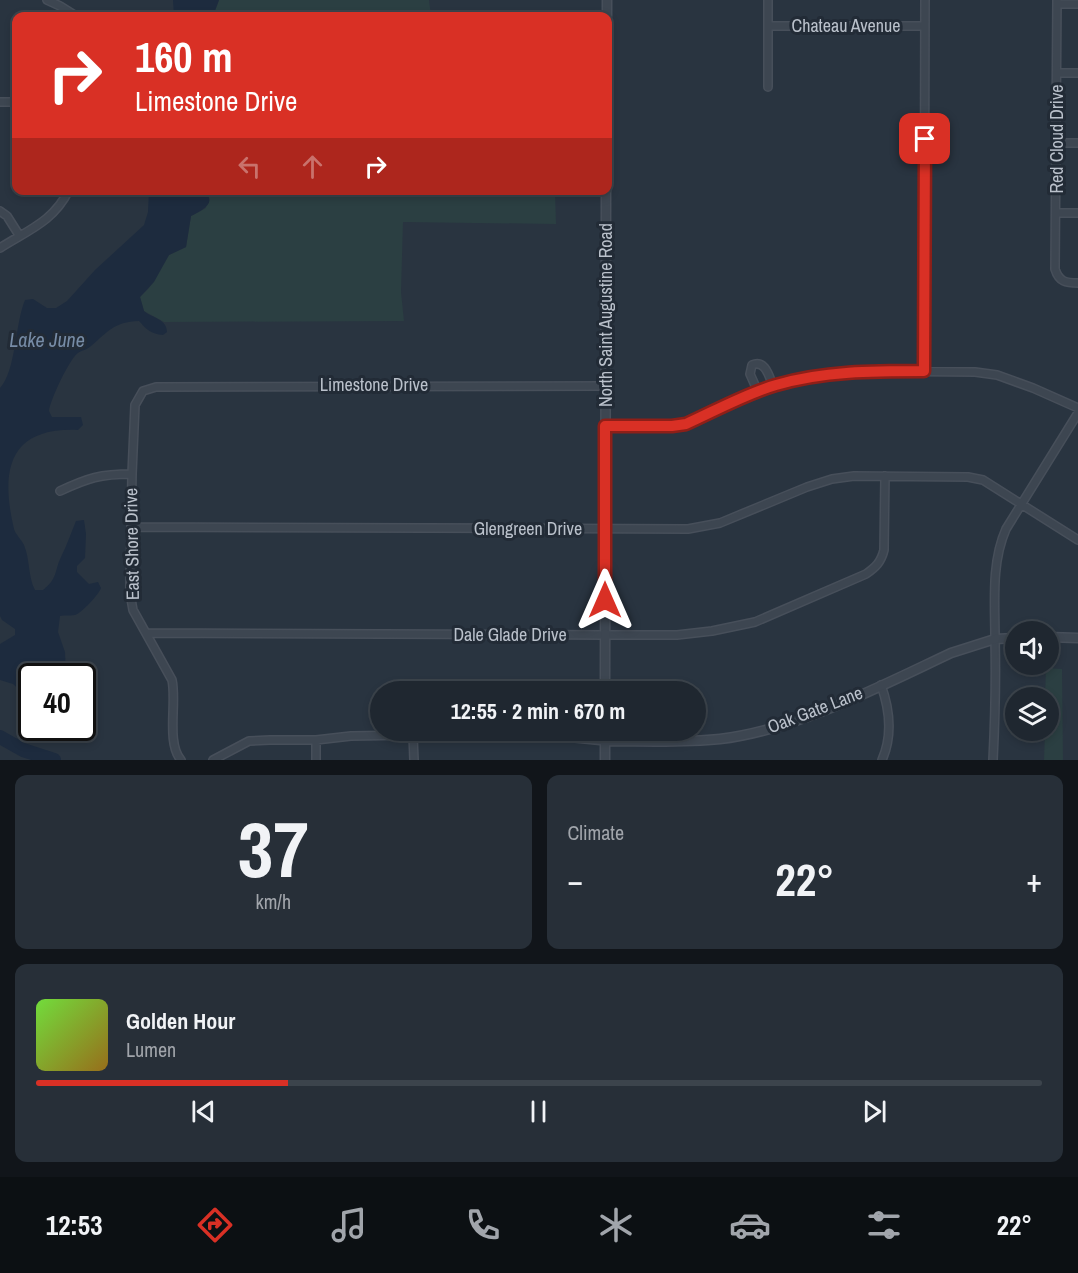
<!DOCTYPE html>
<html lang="en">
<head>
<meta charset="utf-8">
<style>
  :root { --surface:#1f2730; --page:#272f38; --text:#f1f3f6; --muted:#a1a5ab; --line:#3c444c; --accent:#d93025 }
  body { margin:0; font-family:"Archivo Narrow",sans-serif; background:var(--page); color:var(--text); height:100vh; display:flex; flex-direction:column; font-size:22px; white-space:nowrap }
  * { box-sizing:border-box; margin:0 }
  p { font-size:20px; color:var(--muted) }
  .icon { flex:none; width:33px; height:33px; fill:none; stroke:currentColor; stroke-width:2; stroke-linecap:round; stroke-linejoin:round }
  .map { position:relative; height:760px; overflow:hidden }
  .details { display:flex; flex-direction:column; gap:15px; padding:15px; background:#11151a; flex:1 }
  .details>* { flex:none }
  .top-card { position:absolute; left:12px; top:12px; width:600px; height:183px; border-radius:12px; box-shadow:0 3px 9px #0003,0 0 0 2px var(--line); background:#d93025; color:#fff; overflow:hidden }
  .tools { position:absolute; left:1005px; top:621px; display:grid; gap:12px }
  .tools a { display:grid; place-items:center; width:54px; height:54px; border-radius:50%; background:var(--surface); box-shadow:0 3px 9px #0003,0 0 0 2px var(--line); font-size:30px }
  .speed { position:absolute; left:18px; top:663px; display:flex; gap:12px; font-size:30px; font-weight:700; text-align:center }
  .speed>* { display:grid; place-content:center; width:78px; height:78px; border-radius:50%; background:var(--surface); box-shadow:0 3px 9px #0003,0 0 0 2px var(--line); line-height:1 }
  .speed .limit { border:3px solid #111; border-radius:9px; background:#fff; color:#111 }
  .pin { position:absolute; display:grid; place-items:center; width:51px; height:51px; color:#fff; margin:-26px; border-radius:12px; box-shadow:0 3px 9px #0006 }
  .me { position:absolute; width:66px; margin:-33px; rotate:0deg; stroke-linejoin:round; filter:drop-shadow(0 0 4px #0008) }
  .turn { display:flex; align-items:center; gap:21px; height:126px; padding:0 24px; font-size:27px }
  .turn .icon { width:78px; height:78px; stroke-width:2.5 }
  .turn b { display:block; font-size:42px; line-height:51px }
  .lanes { display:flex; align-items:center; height:57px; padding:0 24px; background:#0003; justify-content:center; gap:30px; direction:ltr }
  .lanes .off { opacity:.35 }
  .big { font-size:45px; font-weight:700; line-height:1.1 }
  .details .widget { flex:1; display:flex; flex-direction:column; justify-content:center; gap:9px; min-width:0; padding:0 21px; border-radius:12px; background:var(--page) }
  .details .dial { align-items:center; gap:0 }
  .dial b { font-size:78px; line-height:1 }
  .song { display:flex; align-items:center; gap:18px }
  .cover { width:72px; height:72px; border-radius:9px; background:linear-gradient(135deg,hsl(100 70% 55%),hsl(40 70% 35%)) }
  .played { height:6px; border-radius:3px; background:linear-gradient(90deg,var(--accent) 25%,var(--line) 25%) }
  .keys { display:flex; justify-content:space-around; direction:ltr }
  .heat { display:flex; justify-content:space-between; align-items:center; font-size:33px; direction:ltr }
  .details .tiles { flex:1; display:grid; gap:15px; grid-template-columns:1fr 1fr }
  .widget:last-child { grid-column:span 2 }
  .trip { position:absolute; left:370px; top:681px; width:336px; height:60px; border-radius:30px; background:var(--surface); box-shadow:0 3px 9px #0003,0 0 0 2px var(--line); font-weight:700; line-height:60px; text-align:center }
  .menu { display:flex; height:96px; justify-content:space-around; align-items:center; background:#0c1013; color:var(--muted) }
  .menu .icon { width:42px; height:42px }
  .menu .on { color:var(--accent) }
  .menu b { font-size:27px; color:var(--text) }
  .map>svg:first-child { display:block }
  .green { fill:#2b3f42 }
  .water { fill:#1d2b3e }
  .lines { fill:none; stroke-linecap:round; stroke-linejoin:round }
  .river { stroke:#1d2b3e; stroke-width:14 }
  .minor-casing { stroke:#474f5a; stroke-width:10 }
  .tertiary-casing { stroke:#474f5a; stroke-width:11 }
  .minor { stroke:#3d4651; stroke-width:7 }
  .tertiary { stroke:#3d4651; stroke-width:8 }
  .route-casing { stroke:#8d1f18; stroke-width:15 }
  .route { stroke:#d93025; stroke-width:10 }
  .labels { text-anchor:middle; stroke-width:6; stroke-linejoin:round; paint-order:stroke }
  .street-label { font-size:18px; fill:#bac1cb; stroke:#222b36 }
  .water-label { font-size:20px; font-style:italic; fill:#778ca6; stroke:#222b36 }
</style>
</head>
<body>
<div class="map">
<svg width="1078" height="760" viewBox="0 0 1078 760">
  <rect width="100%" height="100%" fill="#293440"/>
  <!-- green -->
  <path class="green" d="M 219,0 L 429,0 L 431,16 L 213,16 Z
    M 204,191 L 555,191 L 556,224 L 403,222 L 401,292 L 404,321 L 164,322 L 144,311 L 140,297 L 149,288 L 169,255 L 186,247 L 191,216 L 206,208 L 208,195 Z
    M 1046,668 L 1062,669 L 1063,760 L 1044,760 L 1045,731 L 1048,730 L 1048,698 L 1045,697 Z"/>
  <!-- water -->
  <path class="water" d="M 173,0 L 219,0 L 213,16 L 174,16 Z
    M 149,191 L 204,191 C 218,203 202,210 191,216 L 186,247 L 169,255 L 154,282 L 140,297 L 144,311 C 152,318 167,319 167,332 L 163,335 C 151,334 146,329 139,321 C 113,322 108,332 91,346 C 87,350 82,350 78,353 C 70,358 50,400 49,411 L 52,417 L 81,417 L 83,425 L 78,430 C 9,427 0,470 14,529 C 16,535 21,539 24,545 C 30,559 28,577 35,590 L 43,590 C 58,578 54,572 61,557 C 67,545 71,533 76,521 L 84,520 L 86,534 L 85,558 L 77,566 L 77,572 L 89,584 L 98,582 L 101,588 C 100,593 81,614 75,615 C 69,616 65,615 60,616 L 58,632 L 65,652 L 66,676 L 32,676 L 31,701 L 13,684 L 0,680 L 0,644 L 15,635 L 15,629 L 2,620 L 0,616 L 0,388 C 16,371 15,324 25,300 L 33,299 L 47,308 L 56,308 L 67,301 L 95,270 L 144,225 L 148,212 Z"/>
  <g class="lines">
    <!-- river -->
    <path class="river" d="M 0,737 L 23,750 L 54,760"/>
    <!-- minor casing -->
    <g class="minor-casing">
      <path id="minor" d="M 47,0 L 60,6 L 76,16
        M 768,0 L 768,87
        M 1057,0 L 1055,269 C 1059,282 1066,283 1078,283
        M 1057,4 L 1078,4
        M 768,26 L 924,26
        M 1057,73 L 1078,73
        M 0,102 L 16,102
        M 1057,143 L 1078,143
        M 0,211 L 7,216 L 19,235
        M 1057,213 L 1078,213
        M 0,248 C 28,230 53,222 69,190
        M 924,371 L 925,0
        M 758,392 L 750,374 L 752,365 C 765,359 769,376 773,386
        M 605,426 L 672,426 L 686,424 L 773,386 L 820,375 L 865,371 L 975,372 L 997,375 L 1033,388 L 1078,408
        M 60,491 C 88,478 100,474 132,474
        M 131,527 L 688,529 L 720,523 L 807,487 L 832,479 L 854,476 L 968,477 L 983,480 L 1078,540
        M 146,633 L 605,635 L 677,635 L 712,631 L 755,622 L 866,574 C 876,567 881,562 884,550 L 885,476
        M 881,685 C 890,710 893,735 882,760
        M 413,735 L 414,760
        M 316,740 L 316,760
        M 181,760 C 166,743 177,702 172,680 L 133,610 L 130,593 L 132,474 L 135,405 L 143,391 L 156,387 L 606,386
        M 213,760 L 249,741 L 270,740 L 316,740 L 351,736 L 413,735 L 545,735 L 605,741
        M 993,760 C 995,720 996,679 995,639 C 995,602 991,563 1006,529 L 1078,413"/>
    </g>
    <!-- tertiary casing -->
    <g class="tertiary-casing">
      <path id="tertiary" d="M 607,16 L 607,0
        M 1048,637 L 1078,638
        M 605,692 L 606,190
        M 605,741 C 643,741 682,743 720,739 C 797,730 881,686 951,653 L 995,639 L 1016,638
        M 605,760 L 605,730"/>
    </g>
    <!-- minor -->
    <use href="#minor" class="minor"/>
    <!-- tertiary -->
    <use href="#tertiary" class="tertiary"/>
  </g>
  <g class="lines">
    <!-- route casing -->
    <g class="route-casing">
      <path id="route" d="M 605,600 L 605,426 L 672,426 L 686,424 C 715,411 745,394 776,385 C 824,371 873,371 924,371 L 925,139"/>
    </g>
    <!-- route -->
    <use href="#route" class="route"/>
  </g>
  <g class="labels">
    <!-- street labels -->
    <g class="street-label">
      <text x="846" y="32">Chateau Avenue</text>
      <text transform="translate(1057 139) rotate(-90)" y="6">Red Cloud Drive</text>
      <text transform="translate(606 315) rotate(-90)" y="6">North Saint Augustine Road</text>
      <text x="374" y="391">Limestone Drive</text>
      <text x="528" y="535">Glengreen Drive</text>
      <text transform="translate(132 544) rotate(-91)" y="6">East Shore Drive</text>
      <text x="510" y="641">Dale Glade Drive</text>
      <text transform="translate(815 710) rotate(-21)" y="6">Oak Gate Lane</text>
    </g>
    <!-- water labels -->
    <g class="water-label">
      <text x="47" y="347">Lake June</text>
    </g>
  </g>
</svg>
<div class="tools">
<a><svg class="icon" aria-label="sound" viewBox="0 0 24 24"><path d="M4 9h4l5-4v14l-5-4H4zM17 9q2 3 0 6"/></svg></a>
<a><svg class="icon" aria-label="layers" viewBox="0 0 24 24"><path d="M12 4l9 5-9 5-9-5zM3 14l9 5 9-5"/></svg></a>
</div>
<div class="speed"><div class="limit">40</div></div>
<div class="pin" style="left:925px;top:139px;background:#d93025"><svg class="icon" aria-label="arrive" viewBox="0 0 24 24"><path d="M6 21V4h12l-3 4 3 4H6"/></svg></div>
<svg class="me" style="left:605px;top:600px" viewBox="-20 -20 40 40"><path d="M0-17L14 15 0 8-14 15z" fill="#d93025" stroke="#fff" stroke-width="4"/></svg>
<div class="trip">12:55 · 2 min · 670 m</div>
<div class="top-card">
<div class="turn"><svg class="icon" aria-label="right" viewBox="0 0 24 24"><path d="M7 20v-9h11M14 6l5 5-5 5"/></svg><div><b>160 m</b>Limestone Drive</div></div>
<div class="lanes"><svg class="icon off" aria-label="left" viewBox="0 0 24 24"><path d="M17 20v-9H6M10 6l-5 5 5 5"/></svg><svg class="icon off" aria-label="ahead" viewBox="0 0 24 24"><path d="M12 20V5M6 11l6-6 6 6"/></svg><svg class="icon" aria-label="right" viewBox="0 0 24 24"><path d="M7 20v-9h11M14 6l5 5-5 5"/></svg></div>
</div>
</div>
<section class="details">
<div class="tiles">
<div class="widget dial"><b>37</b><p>km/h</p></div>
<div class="widget"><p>Climate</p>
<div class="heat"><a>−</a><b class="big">22°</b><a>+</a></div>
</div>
<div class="widget">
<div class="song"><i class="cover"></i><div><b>Golden Hour</b><p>Lumen</p></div></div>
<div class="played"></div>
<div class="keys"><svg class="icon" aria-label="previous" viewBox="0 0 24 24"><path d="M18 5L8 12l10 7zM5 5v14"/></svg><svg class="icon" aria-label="pause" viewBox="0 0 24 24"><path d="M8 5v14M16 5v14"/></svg><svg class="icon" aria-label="next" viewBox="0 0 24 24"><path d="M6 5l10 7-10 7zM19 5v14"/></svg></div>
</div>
</div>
</section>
<nav class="menu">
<b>12:53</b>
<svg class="icon on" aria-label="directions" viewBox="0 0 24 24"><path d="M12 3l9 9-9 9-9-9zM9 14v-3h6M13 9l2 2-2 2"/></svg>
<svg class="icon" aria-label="music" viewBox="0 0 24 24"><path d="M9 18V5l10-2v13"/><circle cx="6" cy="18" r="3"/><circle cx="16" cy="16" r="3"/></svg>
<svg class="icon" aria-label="phone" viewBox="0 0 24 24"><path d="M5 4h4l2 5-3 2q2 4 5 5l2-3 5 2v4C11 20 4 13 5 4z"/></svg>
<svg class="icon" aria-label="climate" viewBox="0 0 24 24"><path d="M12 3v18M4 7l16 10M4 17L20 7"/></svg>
<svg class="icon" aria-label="car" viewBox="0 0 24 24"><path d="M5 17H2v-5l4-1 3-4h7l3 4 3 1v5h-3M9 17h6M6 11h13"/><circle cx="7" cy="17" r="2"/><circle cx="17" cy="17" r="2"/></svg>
<svg class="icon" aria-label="filters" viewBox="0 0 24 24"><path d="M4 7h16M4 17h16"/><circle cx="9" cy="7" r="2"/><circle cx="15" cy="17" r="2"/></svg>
<b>22°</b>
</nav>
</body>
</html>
